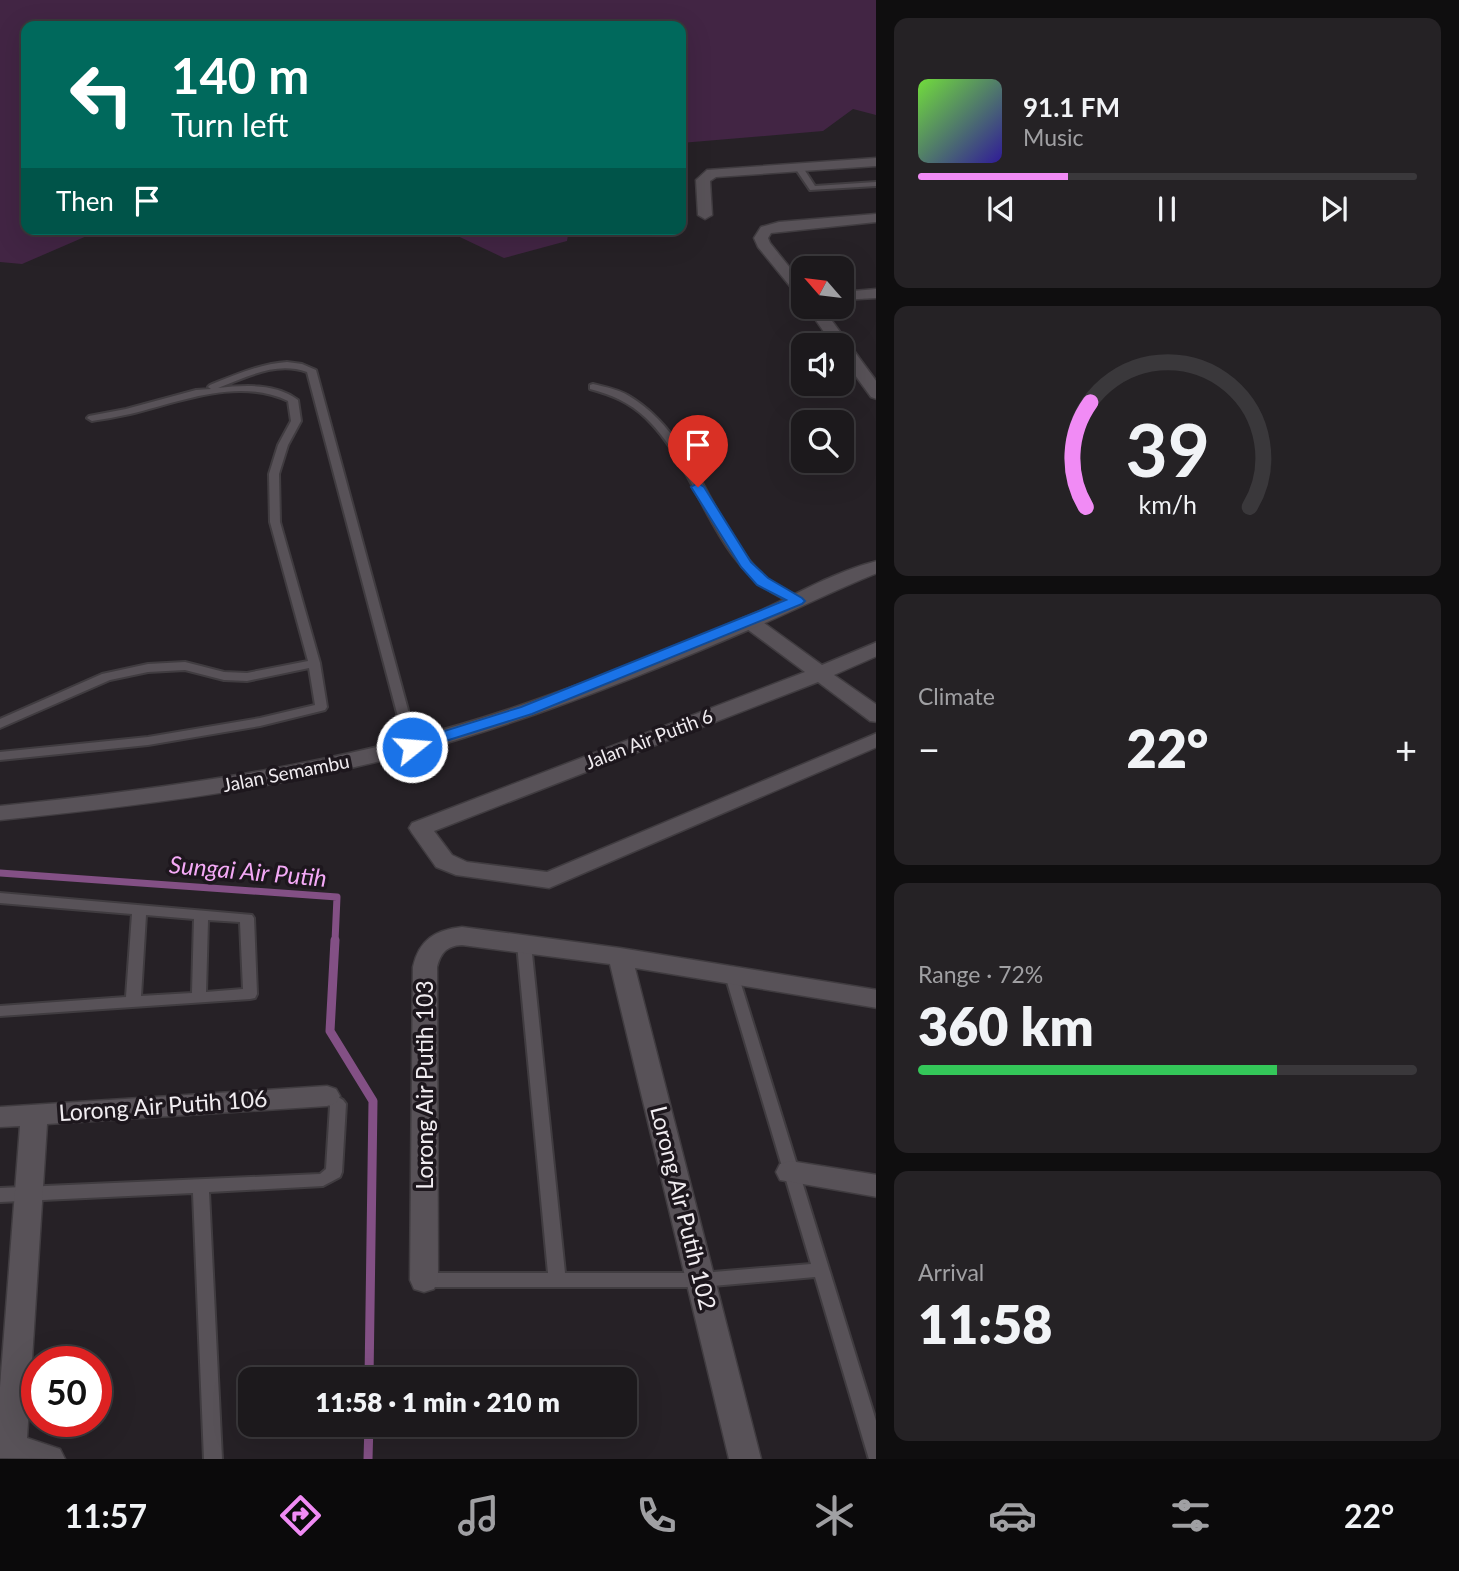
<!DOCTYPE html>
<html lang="en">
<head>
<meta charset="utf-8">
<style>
  :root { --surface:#1c191c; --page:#252225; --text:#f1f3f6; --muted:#a0a0a3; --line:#3a383b; --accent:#f18bf5 }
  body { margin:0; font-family:Lato,sans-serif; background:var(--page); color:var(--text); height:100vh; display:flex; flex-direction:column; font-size:26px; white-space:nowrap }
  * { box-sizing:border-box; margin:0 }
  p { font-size:23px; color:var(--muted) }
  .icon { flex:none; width:38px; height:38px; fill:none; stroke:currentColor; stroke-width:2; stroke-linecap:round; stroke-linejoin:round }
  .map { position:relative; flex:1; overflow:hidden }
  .side { display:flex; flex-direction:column; gap:18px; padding:18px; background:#0f0e0f; width:583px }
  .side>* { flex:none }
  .guide { position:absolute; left:21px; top:21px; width:665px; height:214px; border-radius:14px; box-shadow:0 7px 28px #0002,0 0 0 2px var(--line); background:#00695c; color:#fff; overflow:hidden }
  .needle { width:46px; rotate:298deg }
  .controls { position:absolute; left:791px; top:256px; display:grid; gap:14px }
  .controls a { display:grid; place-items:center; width:63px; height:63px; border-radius:14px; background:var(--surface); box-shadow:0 7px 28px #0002,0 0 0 2px var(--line); font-size:35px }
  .speed { position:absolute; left:21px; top:1346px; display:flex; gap:14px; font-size:35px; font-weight:700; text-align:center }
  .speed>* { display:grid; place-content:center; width:91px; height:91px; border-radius:50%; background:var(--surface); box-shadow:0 7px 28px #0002,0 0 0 2px var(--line); line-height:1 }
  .speed .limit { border:10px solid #d22; background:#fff; color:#111 }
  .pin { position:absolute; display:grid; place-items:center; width:60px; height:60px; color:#fff; margin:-72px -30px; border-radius:50% 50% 50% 0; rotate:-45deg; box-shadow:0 0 7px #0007 }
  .pin .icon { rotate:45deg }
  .me { position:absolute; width:77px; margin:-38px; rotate:73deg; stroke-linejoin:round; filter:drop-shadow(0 0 5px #0008) }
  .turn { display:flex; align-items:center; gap:24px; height:147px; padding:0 35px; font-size:32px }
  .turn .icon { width:91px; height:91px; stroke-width:2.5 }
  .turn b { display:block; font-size:49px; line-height:60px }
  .then { display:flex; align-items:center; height:66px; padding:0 35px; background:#0003; gap:14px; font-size:26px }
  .big { font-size:52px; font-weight:800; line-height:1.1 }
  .side .widget { flex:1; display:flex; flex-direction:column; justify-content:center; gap:10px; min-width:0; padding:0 24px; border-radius:14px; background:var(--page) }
  .side .dial { align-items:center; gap:0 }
  .dial svg { height:182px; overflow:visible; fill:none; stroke:var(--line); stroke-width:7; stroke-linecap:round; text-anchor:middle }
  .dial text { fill:var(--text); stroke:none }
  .song { display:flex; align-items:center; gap:21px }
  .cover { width:84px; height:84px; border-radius:10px; background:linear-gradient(135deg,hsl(100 70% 55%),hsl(250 70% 35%)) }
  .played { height:7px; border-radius:4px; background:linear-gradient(90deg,var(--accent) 30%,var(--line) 30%) }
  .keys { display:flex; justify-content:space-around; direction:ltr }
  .heat { display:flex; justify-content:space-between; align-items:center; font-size:38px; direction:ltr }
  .charge { height:10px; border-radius:5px; background:linear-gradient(90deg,#34c759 72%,var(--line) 0) }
  .trip { position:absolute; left:238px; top:1367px; width:399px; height:70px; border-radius:14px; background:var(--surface); box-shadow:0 7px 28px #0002,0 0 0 2px var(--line); font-weight:800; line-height:70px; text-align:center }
  .menu { display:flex; height:112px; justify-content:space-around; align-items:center; background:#0b0a0b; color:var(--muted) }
  .menu .icon { width:49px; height:49px }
  .menu .on { color:var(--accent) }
  .menu b { font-size:32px; color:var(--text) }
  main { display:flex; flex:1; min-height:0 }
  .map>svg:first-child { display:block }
  .green { fill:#422544 }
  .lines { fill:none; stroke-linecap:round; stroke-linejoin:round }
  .stream-far1 { stroke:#835085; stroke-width:7 }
  .stream { stroke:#835085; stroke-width:9 }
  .lane-casing { stroke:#403c40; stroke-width:4 }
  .street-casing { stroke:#403c40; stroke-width:3 }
  .secondary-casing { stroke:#403c40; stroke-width:3 }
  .lane { fill:#585258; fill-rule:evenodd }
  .street { fill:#585258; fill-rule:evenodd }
  .secondary { fill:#585258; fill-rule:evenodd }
  .route { fill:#1a73e8; stroke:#114b97; stroke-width:2 }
  .labels { text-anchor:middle; stroke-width:7; stroke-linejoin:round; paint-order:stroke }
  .street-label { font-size:19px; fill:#f0ecf0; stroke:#1d171d }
  .near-street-label { font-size:23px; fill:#f0ecf0; stroke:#1d171d }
  .near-water-label { font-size:24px; font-style:italic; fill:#f4a9f6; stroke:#1d171d }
</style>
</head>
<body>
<main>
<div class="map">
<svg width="877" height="1459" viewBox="0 0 877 1459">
  <rect width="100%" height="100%" fill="#262126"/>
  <!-- green -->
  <path class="green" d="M 0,0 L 876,0 L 876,115 L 853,109 L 823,131 L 681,143 L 681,26 L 26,26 L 26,229 L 103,229 L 22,264 L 0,262 Z
    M 443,229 L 569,229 L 567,241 L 504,258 Z"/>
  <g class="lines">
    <!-- stream-far1 -->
    <path class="stream-far1" d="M 0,873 L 337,897 L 335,941"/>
    <!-- stream -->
    <path class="stream" d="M 335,940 L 330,1031 L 373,1101 L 369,1379
      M 368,1459 L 369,1424"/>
    <!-- lane casing -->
    <g class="lane-casing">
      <path id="lane" d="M 796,166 L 802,166 L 815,186 L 877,182 L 877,186 L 810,190 L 795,168 Z
        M 287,362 L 302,364 L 316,370 L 418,747 L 416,750 L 412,751 L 406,747 L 307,372 C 276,361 247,377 218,388 C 244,385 276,383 298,400 L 301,421 L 288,445 L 279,474 L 280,522 L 320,663 L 327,707 L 325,710 L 260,726 L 148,745 L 0,760 L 0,752 L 148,737 L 260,718 L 315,705 L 309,668 L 247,681 L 224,680 L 185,670 L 148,672 L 110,680 L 0,728 L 0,719 L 102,674 L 148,664 L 185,662 L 224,672 L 247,673 L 308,661 L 270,522 L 269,474 L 278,445 L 291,421 L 288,401 C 238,377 180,402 130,414 C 117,417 104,419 92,421 L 87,418 L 89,416 L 126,409 L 196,390 L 211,389 L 208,387 L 210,385 C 235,375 259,364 287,362 Z
        M 593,384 C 605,387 618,389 629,396 C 696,436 710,524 764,577 C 774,587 788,592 801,599 L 803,601 L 801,603 C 793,604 788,601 781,597 C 711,562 700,470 646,418 C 629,402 612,395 590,389 L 590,385 Z
        M 0,893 L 252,915 L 254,918 L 257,994 L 255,998 L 250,999 L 0,1016 L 0,1006 L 126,997 L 132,914 L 0,903 ZM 146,915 L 194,919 L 192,993 L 141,996 ZM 208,920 L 240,922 L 243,989 L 206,992 Z
        M 524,939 L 529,940 L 531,944 L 565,1273 L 701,1273 L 811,1264 L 725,975 L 727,971 L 737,971 L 877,1424 L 877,1459 L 869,1459 L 868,1456 L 815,1277 L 701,1287 L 424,1287 L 418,1285 L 416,1280 L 418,1275 L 424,1273 L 548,1273 L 517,944 L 519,940 Z
        M 327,1090 L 343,1100 L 346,1104 L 342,1172 L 340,1177 L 323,1186 L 209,1192 L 222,1459 L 204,1459 L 193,1193 L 0,1202 L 0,1188 L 320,1174 L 326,1169 L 330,1106 L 319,1096 L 322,1092 Z"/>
    </g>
    <!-- street casing -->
    <g class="street-casing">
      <path id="street" d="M 877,158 L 877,166 L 716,177 L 710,181 L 712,215 L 705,219 L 698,215 L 696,180 L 707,170 Z
        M 877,214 L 877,222 L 771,233 L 768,238 L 770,243 L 803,284 L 803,297 L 798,296 L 758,247 L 754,238 L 761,227 L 779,222 Z
        M 877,289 L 877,298 L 842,300 L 842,292 Z
        M 806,306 L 821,306 L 877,382 L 877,399 L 871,397 L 842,357 L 842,345 L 833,345 Z
        M 750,616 L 757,618 L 822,665 L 877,642 L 877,656 L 834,675 L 877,705 L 877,722 L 870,721 L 818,682 L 434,831 L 452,855 L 467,862 L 547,872 L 877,733 L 877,747 L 549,888 L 456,875 L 436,867 L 412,833 L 409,828 L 412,823 L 805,672 L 743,626 L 740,622 L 743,618 Z
        M 462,927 L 620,948 L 877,990 L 877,1008 L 635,968 L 761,1459 L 729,1459 L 610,964 L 462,945 C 447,946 441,952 437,967 L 438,1280 L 434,1289 L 424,1292 L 414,1289 L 410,1280 L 413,967 C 419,940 435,930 462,927 Z
        M 327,1086 L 336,1089 L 340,1096 L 336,1103 L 327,1106 L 47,1124 L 27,1438 L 60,1449 L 65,1459 L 0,1458 L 0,1387 L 20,1126 L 0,1127 L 0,1107 Z
        M 790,1161 L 877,1175 L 877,1197 L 780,1180 L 776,1172 L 780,1164 Z"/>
    </g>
    <!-- secondary casing -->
    <g class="secondary-casing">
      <path id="secondary" d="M 877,561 L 877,573 C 837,589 799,608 760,625 C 663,667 564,707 463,738 C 313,785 156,804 0,820 L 0,806 C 182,787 360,762 533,701 C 610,674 686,644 760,611 C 797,594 836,571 877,561 Z"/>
    </g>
    <!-- lane -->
    <use href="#lane" class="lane"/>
    <!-- street -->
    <use href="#street" class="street"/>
    <!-- secondary -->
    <use href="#secondary" class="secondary"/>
  </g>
  <!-- route -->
  <path class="route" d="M 698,483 L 704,487 L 751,562 L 768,578 L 802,598 L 805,601 L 802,604 L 532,714 L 417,750 L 406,750 L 404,747 L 406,743 L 521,707 L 786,600 L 757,585 L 741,567 L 691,487 Z"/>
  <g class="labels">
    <!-- street labels -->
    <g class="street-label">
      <text transform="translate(649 739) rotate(-21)" y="7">Jalan Air Putih 6</text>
      <text transform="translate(286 773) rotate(-11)" y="7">Jalan Semambu</text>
    </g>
    <!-- near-street labels -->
    <g class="near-street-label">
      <text transform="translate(425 1085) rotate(-90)" y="8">Lorong Air Putih 103</text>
      <text transform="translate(163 1106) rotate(-4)" y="8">Lorong Air Putih 106</text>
      <text transform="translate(683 1208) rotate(76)" y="8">Lorong Air Putih 102</text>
    </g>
    <!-- near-water labels -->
    <g class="near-water-label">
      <text transform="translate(248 872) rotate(5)" y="8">Sungai Air Putih</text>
    </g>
  </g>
</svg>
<div class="controls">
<a><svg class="needle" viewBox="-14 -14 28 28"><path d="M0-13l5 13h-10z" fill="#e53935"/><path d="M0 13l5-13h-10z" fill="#a0a0a3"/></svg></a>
<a><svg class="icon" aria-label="sound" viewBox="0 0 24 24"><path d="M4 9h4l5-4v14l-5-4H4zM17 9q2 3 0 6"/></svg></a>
<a><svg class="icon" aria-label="search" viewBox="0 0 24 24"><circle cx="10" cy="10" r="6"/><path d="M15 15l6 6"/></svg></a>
</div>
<div class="speed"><div class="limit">50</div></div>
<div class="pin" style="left:698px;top:487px;background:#d93025"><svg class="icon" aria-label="arrive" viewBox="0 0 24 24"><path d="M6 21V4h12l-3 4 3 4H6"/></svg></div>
<svg class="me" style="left:412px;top:747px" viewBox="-20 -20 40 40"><circle r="17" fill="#1a73e8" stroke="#fff" stroke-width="3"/><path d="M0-11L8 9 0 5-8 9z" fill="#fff"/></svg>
<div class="trip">11:58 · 1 min · 210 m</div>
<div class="guide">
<div class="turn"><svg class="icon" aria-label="left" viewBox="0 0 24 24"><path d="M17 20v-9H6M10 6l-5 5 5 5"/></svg><div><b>140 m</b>Turn left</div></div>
<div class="then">Then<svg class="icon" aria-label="arrive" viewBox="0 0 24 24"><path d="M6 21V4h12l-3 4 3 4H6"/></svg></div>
</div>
</div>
<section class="side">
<div class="widget">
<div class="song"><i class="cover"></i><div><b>91.1 FM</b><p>Music</p></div></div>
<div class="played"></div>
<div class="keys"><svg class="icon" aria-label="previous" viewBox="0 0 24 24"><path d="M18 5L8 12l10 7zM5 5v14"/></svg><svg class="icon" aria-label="pause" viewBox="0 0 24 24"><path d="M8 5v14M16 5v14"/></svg><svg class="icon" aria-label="next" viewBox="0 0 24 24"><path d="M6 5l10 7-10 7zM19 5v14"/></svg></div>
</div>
<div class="widget dial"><svg viewBox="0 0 100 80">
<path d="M14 69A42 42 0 1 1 86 69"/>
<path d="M14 69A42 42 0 0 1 16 23" stroke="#f18bf5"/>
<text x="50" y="56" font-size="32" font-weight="700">39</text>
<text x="50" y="72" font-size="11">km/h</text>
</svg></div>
<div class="widget"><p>Climate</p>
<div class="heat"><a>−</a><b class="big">22°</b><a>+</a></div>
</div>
<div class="widget"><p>Range · 72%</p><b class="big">360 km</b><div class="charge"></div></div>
<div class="widget"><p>Arrival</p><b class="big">11:58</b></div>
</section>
</main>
<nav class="menu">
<b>11:57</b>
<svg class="icon on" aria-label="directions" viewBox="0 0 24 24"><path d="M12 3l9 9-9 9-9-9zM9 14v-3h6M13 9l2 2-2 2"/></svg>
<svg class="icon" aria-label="music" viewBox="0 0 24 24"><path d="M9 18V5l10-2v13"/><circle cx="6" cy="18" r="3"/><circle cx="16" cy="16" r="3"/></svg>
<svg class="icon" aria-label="phone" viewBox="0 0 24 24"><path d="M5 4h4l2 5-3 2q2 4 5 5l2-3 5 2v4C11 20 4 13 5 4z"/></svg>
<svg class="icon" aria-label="climate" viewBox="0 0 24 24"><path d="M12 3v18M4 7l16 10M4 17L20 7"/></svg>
<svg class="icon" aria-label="car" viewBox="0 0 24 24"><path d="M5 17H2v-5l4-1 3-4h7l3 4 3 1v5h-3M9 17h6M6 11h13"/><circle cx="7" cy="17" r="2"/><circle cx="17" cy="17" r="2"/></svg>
<svg class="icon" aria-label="filters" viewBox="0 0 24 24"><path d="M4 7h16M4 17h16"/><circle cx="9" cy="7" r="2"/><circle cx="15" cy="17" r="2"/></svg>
<b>22°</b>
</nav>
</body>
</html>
